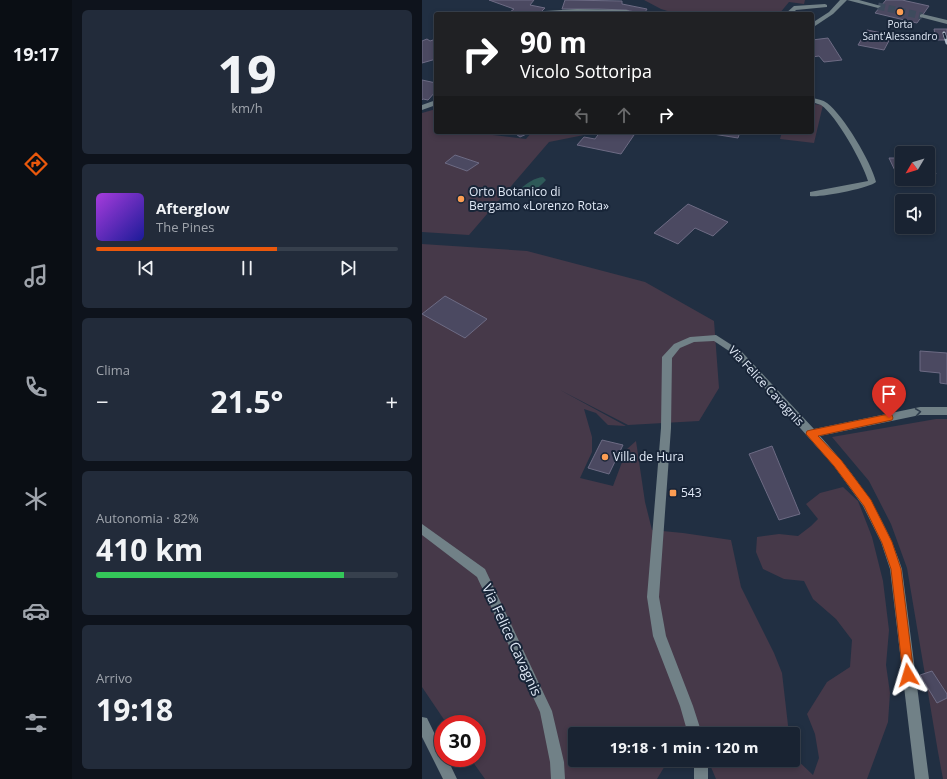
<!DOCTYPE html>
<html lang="it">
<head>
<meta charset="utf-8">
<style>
  :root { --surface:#192332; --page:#222b3a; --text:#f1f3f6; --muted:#9fa4ac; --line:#37404d; --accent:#ea580c }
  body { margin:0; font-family:"Open Sans",sans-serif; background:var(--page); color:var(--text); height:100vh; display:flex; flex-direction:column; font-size:15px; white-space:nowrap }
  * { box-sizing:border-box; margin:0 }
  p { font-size:13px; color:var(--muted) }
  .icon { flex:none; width:22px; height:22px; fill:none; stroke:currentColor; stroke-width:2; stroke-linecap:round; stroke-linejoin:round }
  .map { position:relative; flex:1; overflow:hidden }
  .side { display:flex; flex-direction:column; gap:10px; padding:10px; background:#0e131c; width:350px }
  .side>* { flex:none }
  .top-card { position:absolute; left:12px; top:12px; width:380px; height:122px; border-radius:4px; box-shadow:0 2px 6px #0003,0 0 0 1px var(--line); background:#202124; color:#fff; overflow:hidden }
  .needle { width:26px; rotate:232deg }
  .controls { position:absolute; left:473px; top:146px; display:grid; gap:8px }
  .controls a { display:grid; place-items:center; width:40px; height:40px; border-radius:4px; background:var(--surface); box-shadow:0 2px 6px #0003,0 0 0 1px var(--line); font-size:20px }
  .speed { position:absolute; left:12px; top:715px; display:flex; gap:8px; font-size:20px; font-weight:700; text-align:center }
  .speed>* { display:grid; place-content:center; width:52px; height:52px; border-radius:50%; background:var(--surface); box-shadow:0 2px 6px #0003,0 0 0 1px var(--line); line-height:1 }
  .speed .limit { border:6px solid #d22; background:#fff; color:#111 }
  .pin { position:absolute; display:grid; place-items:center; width:34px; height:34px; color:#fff; margin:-41px -17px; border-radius:50% 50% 50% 0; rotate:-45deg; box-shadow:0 0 4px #0007 }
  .pin .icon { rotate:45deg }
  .me { position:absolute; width:44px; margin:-22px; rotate:353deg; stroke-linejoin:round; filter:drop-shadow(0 0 3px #0008) }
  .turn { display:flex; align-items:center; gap:14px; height:84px; padding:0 20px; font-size:18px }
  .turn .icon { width:52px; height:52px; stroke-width:2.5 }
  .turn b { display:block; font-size:28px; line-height:34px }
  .lanes { display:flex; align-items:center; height:38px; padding:0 20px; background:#0003; justify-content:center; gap:20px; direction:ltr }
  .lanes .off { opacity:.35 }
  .big { font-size:30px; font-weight:700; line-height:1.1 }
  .side .tile { flex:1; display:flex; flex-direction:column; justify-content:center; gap:6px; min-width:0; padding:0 14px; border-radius:6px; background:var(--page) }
  .side .dial { align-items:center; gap:0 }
  .dial b { font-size:52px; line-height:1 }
  .song { display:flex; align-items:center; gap:12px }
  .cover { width:48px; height:48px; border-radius:6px; background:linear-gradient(135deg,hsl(280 70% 55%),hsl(240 70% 35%)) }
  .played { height:4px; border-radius:2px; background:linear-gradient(90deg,var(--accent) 60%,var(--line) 60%) }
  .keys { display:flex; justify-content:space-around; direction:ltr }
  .heat { display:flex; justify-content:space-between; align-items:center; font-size:22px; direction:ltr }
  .charge { height:6px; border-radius:3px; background:linear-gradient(90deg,#34c759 82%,var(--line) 0) }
  .trip { position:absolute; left:146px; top:727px; width:232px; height:40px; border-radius:4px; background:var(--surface); box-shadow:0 2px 6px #0003,0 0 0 1px var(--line); font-weight:700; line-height:40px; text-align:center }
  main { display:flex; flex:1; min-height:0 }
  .tab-bar { display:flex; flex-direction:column; width:72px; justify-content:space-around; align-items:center; background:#0a0e14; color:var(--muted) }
  .tab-bar .icon { width:28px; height:28px }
  .tab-bar .selected { color:var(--accent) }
  .tab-bar b { font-size:18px; color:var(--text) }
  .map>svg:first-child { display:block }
  .green { fill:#463949 }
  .water { fill:#2e5958 }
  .building { fill:#4b4961; stroke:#6d6b84 }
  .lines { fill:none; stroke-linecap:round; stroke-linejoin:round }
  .minor-tunnel { stroke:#3e4b5d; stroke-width:7; stroke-dasharray:7 3.5; stroke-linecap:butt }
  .minor { fill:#718187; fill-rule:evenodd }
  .rail-casing { stroke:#b0bbc9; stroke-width:3 }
  .rail { stroke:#182538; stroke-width:2; stroke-dasharray:6; stroke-linecap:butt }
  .oneway { stroke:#2e3c4c }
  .route { fill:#ea580c; stroke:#983908 }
  .poi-dot { fill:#fc9d53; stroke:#182538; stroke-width:1.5 }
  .labels { text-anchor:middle; stroke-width:4; stroke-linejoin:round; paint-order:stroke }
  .far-poi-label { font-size:10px; fill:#e0e9f6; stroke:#182538 }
  .poi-label { font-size:12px; fill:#e0e9f6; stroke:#182538; text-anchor:start }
  .street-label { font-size:12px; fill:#e0e9f6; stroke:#182538 }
  .near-street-label { font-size:14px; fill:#e0e9f6; stroke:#182538 }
</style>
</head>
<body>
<main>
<nav class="tab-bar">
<b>19:17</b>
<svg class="icon selected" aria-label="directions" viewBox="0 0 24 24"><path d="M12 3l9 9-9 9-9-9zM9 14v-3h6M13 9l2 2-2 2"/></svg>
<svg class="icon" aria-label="music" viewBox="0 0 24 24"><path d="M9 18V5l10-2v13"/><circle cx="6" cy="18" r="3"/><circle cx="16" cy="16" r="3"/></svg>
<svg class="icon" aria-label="phone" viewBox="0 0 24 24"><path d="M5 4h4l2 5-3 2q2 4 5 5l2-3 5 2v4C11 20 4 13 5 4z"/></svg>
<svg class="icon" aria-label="climate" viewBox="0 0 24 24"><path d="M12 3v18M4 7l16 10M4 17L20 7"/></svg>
<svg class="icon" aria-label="car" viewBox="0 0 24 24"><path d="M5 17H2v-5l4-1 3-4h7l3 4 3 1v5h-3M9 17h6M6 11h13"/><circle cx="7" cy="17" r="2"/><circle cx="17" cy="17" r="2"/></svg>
<svg class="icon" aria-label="filters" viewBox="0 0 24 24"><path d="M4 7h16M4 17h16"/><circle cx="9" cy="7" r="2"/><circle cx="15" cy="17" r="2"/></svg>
</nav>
<section class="side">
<div class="tile dial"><b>19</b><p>km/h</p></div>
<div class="tile">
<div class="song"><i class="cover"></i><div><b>Afterglow</b><p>The Pines</p></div></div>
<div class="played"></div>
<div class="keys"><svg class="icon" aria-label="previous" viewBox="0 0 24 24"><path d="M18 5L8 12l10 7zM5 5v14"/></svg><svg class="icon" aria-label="pause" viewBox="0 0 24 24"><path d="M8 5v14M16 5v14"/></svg><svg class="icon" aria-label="next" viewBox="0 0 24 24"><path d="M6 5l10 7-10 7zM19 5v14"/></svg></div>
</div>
<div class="tile"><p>Clima</p>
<div class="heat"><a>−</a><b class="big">21.5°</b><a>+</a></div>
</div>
<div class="tile"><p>Autonomia · 82%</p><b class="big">410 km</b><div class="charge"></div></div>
<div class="tile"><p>Arrivo</p><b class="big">19:18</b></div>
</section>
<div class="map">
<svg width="525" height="779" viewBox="0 0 525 779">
  <rect width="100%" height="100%" fill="#212f42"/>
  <!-- green -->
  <path class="green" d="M 222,0 L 383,0 L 382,4 L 367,2 L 357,14 L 255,14 L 239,9 Z
    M 390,104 L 401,105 L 392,143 L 358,139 L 360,132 L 390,132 Z
    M 14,109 L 14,132 L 45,132 L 104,139 L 110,132 L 166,132 L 162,135 L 127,142 L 47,235 L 0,232 L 0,113 Z
    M 0,244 L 105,251 L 223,282 L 292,321 L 297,388 L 277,421 L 206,425 L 138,390 L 204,426 L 186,425 L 174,413 L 162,409 L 170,437 L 170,452 L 158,478 L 191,486 L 205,449 L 214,441 L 223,502 L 230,530 L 261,533 L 309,540 L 319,587 L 352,653 L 360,673 L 367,734 L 153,734 L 153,760 L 260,760 L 244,764 L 235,779 L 63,779 L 48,758 L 55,758 L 55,724 L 25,724 L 0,687 Z
    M 514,419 L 525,419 L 525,779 L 521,779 L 516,752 L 485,568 L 469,524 L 447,481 L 410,437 Z
    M 421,487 L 436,501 L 450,537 L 461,581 L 467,630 L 464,665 L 468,693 L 466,722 L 445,779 L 294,779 L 286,760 L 371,760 L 371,756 L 391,775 L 397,758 L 393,734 L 385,714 L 405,682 L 428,667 L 430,640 L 414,619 L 391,599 L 382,581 L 362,579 L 341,569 L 334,552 L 335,537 L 357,534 L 376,536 L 389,526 L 396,519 L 384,504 L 398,493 Z"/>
  <!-- water -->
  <path class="water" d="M 121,177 L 124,180 C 118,187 111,192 101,193 L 99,190 L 99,188 C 106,183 112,178 121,177 Z"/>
  <!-- building -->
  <path class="building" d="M 67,0 L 112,0 L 108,5 L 123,8 L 117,14 L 98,14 L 88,12 L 92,9 Z
    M 143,0 L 200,1 L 200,4 L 225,9 L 222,14 L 204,10 L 176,9 L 140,9 Z
    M 464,0 L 480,0 L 507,6 L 495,23 L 453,13 Z
    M 512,29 L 525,29 L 525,40 L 514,40 Z
    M 445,30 L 470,35 L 462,50 L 436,45 Z
    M 406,38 L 420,60 L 402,62 L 397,56 L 390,57 L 390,40 Z
    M 5,39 L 8,41 L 14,39 L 14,59 L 0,63 L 0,41 Z
    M 0,80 L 14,83 L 14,91 L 6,100 L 1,99 L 0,100 Z
    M 91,132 L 109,132 L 98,137 Z
    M 178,132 L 198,132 L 212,135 L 199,154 L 155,145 L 162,137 L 173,139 Z
    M 292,132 L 318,132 L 316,138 L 291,134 Z
    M 33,155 L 57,163 L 45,171 L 23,163 Z
    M 467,158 L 480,158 L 480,177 L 476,177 Z
    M 506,158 L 514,174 L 506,175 Z
    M 266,204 L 306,222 L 291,236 L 273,228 L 256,244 L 232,233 Z
    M 23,296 L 65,319 L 43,338 L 0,314 Z
    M 498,351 L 525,353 L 525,384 L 518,383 L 518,373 L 498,371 Z
    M 180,440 L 201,445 L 187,474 L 166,468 Z
    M 350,446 L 378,514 L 357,520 L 327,454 Z
    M 510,671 L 525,694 L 525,698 L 515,703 L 498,675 Z"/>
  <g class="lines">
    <!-- minor-tunnel -->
    <path class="minor-tunnel" d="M 456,6 L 500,16"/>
    <!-- minor -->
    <path class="minor" d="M 418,0 L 437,0 L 459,6 L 456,8 L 425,0 L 411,14 L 390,28 L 390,23 L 407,12 Z
      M 403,4 L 405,5 L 405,7 L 374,10 L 370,14 L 363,14 L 372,6 Z
      M 155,9 L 205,10 L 215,14 L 120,13 L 123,11 Z
      M 500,14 L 525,20 L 525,24 L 498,17 L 498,15 Z
      M 390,98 C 395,99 401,100 405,103 C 422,116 449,162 454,182 C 448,188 397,198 388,196 L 388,192 L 446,181 C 441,163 414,115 399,105 C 396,104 393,103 390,102 Z
      M 14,100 L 14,105 L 0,110 L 0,105 Z
      M 294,335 L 319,351 L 392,429 L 498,407 L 525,407 L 525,415 L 498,415 L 398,436 C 436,478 462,515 480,569 L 507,779 L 493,779 L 468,569 L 459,542 L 441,506 L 412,466 L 313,355 L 292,341 L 272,342 L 258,348 L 250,358 L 249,428 L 237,597 L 244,636 L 271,706 L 280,734 L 266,734 L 258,706 L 231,636 L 225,597 L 239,428 L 240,357 L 252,344 L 268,337 Z
      M 0,524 L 63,569 L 130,711 L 142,762 L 143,779 L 129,779 L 128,762 L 118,712 L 55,577 L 0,535 Z
      M 0,717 L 5,718 L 21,751 L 21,758 L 25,758 L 35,779 L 21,779 L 0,737 Z
      M 272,760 L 286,760 L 286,779 L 272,779 Z"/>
    <!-- rail casing -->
    <g class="rail-casing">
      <path id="rail" d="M 522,33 L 525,43"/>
    </g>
    <!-- rail -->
    <use href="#rail" class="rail"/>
  </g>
  <!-- one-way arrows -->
  <defs><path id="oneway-chevron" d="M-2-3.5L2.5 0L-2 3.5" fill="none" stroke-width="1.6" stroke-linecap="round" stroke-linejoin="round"/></defs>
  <use class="oneway" href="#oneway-chevron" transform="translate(496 412) rotate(-8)"/>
  <!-- route -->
  <path class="route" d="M 467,414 L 470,415 L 471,418 L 470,420 L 396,436 L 419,460 L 449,500 L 470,542 L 479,569 L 492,675 L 490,679 L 486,680 L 482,679 L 481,675 L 469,569 L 460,543 L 442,506 L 412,466 L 384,434 L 385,431 L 389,430 Z"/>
  <!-- markers -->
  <g class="poi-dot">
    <circle cx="478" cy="12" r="4"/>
    <circle cx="39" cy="199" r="4"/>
    <circle cx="183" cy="457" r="4"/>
    <rect x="247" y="489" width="8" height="8" rx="2"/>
  </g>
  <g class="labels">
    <!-- far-poi labels -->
    <g class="far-poi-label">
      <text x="478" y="28">Porta<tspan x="478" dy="12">Sant'Alessandro</tspan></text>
    </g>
    <!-- poi labels -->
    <g class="poi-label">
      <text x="47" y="196">Orto Botanico di<tspan x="47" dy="14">Bergamo «Lorenzo Rota»</tspan></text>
      <text x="191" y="461">Villa de Hura</text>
      <text x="259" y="497">543</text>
    </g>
    <!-- street labels -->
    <g class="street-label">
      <text transform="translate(344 386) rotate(47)" y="4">Via Felice Cavagnis</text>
    </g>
    <!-- near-street labels -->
    <g class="near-street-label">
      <text transform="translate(90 640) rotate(65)" y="5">Via Felice Cavagnis</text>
    </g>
  </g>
</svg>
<div class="controls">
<a><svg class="needle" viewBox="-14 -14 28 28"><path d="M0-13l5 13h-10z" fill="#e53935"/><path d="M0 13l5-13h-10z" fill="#9fa4ac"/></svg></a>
<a><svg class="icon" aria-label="sound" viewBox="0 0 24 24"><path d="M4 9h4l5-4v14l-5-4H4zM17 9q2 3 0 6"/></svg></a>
</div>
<div class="speed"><div class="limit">30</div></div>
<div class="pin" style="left:467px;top:418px;background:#d93025"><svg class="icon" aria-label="arrive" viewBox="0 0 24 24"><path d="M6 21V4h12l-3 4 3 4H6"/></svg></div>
<svg class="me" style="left:486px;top:675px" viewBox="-20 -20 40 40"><path d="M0-17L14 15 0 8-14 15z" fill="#ea580c" stroke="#fff" stroke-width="4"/></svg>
<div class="trip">19:18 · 1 min · 120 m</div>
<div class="top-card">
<div class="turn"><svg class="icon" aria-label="right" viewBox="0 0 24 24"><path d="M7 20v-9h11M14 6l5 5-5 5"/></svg><div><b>90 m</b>Vicolo Sottoripa</div></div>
<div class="lanes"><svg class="icon off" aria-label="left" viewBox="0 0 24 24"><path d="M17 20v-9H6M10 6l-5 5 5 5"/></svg><svg class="icon off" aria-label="ahead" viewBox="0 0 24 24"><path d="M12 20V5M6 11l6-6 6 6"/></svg><svg class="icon" aria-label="right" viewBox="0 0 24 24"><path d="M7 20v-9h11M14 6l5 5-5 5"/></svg></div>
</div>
</div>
</main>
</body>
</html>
